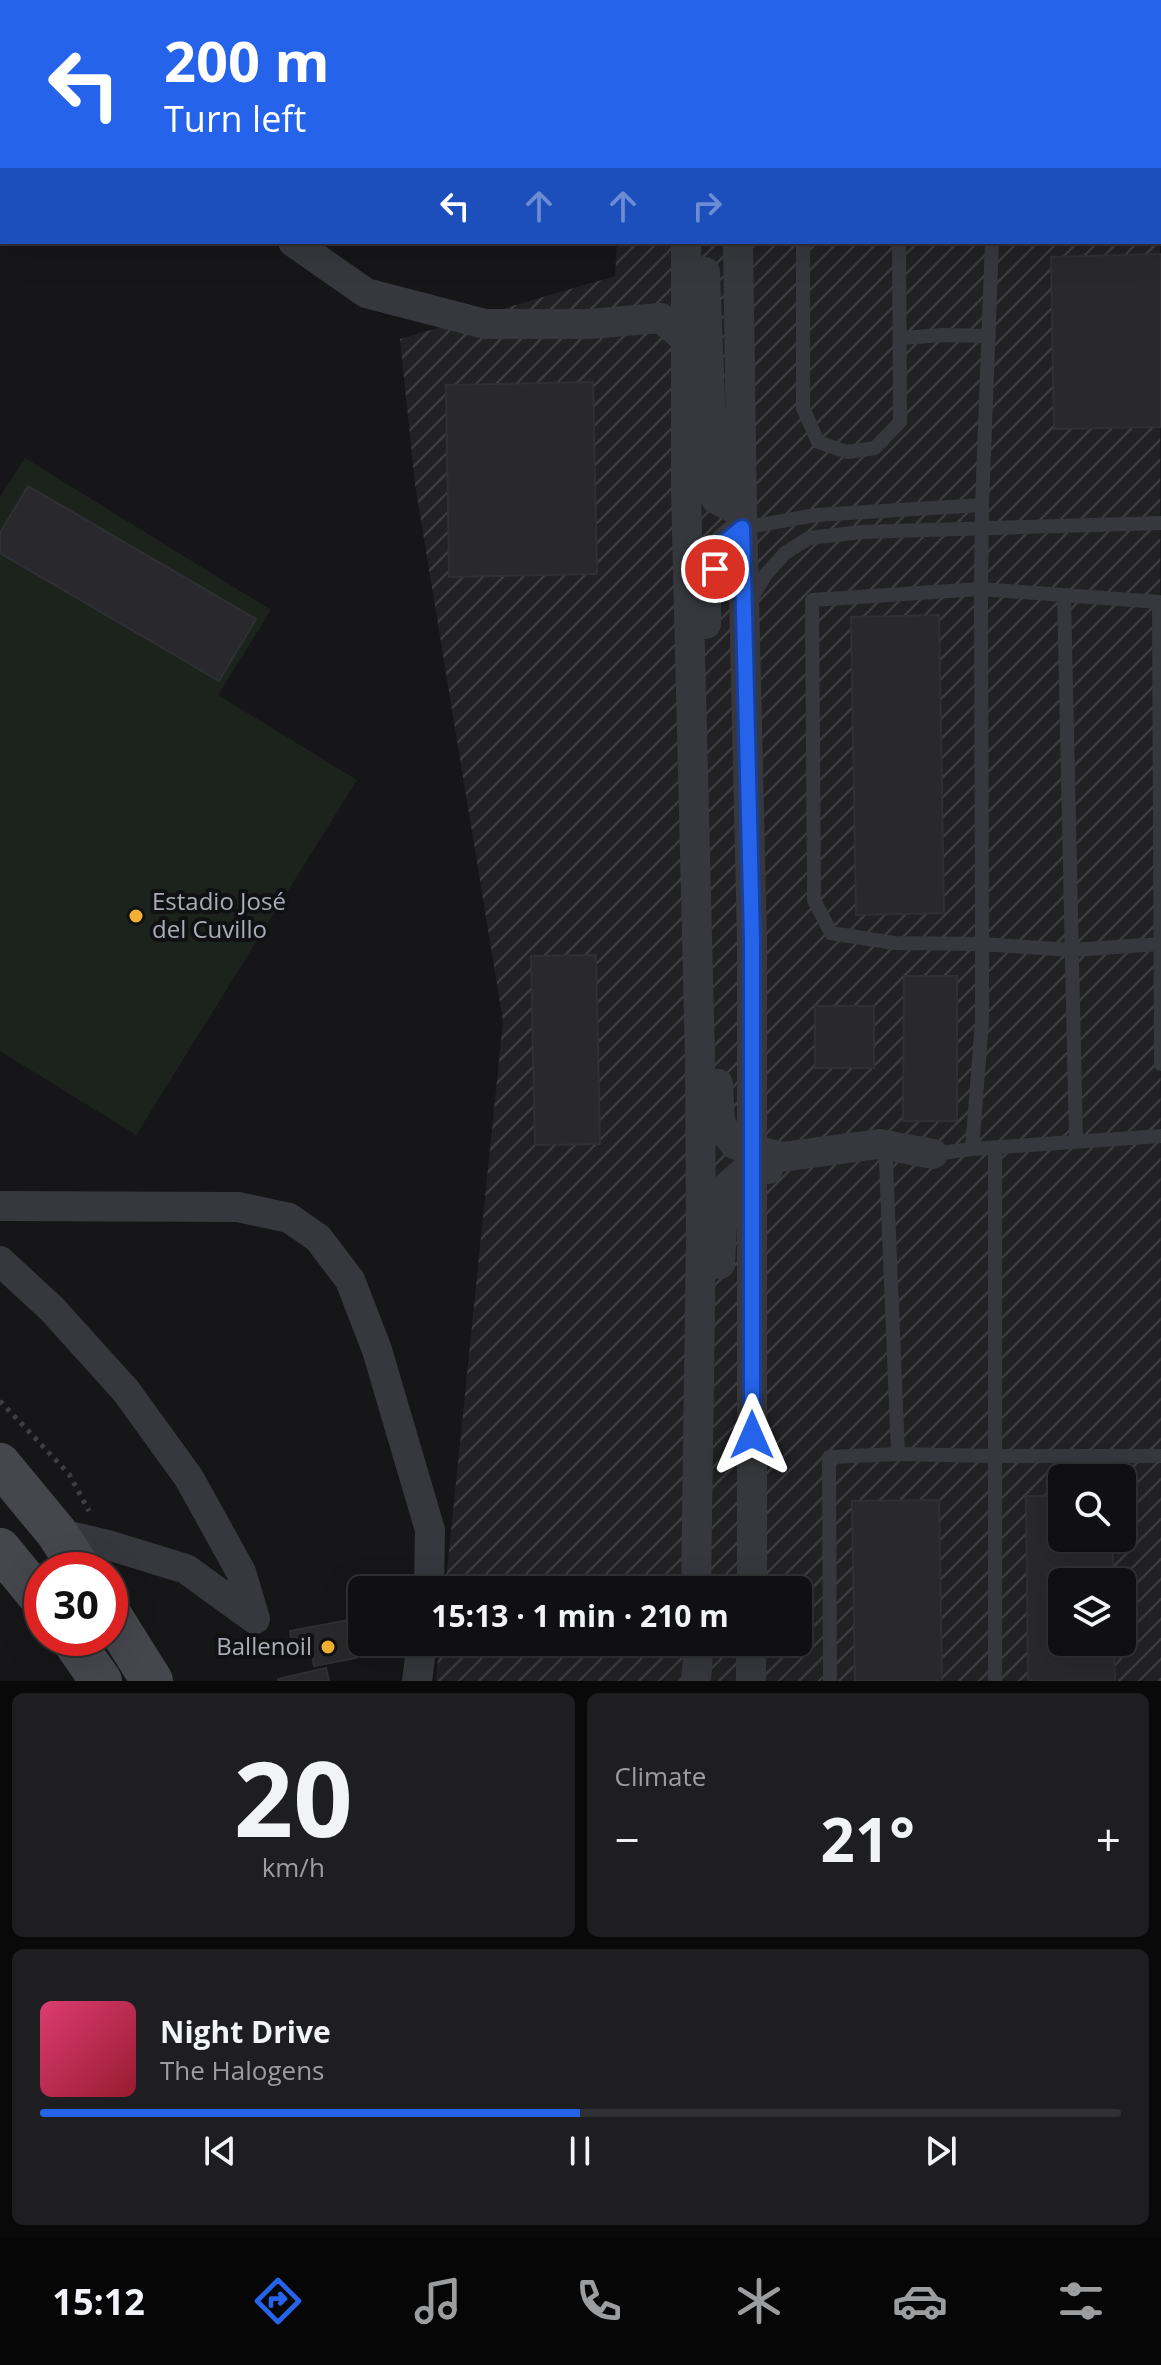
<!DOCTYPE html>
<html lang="en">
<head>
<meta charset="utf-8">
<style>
  :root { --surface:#101012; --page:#1e1e20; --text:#f1f3f6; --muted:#9c9d9f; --line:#303032; --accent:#2563eb }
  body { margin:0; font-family:"Open Sans",sans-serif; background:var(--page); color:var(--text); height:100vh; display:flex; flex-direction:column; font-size:30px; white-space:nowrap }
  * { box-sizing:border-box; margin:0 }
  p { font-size:26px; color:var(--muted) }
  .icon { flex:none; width:44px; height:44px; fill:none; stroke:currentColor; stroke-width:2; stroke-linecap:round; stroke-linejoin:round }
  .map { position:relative; height:1681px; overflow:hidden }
  .panel { display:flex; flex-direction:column; gap:12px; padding:12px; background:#09090a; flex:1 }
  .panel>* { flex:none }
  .banner { position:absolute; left:0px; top:0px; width:1162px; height:244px; box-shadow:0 8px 32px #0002,0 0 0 2px var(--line); background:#2563eb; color:#fff; overflow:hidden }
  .fabs { position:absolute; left:1048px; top:1464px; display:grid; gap:16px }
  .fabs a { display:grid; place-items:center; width:88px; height:88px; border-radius:12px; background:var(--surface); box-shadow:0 8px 32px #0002,0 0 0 2px var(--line); font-size:40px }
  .speed { position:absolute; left:24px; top:1552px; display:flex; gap:16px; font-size:40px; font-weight:700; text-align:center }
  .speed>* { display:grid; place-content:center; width:104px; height:104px; border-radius:50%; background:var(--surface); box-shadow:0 8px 32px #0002,0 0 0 2px var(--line); line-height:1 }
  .speed .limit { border:12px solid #d22; background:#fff; color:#111 }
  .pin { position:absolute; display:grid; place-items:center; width:68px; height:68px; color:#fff; margin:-34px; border:4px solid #fff; border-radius:50%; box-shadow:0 2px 8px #0007 }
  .me { position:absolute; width:88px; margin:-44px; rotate:0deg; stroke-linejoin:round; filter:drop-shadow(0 0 6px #0008) }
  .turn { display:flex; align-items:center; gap:28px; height:168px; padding:0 32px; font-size:36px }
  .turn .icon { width:104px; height:104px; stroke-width:2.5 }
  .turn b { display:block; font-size:56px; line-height:68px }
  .lanes { display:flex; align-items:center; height:76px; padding:0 32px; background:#0003; justify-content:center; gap:40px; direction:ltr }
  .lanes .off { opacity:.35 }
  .big { font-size:60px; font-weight:700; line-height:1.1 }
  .panel .tile { flex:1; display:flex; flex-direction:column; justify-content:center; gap:12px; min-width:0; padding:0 28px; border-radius:12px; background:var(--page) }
  .panel .dial { align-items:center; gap:0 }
  .dial b { font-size:104px; line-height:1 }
  .song { display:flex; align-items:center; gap:24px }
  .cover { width:96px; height:96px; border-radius:12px; background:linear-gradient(135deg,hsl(340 70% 55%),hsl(350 70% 35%)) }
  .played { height:8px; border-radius:4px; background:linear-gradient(90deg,var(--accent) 50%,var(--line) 50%) }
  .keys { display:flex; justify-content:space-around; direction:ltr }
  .heat { display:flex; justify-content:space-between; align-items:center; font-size:44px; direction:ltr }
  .panel .tiles { flex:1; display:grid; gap:12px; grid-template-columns:1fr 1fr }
  .tile:last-child { grid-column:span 2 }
  .trip { position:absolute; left:348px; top:1576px; width:464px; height:80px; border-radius:12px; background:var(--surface); box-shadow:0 8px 32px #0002,0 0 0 2px var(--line); font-weight:700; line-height:80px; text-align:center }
  .tab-bar { display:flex; height:128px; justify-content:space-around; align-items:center; background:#060607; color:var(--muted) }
  .tab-bar .icon { width:56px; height:56px }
  .tab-bar .on { color:var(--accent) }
  .tab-bar b { font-size:36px; color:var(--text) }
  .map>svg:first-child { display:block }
  .industrial { fill:url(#industrial-furrows); fill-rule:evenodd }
  .garden { fill:#1c231d }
  .building { fill:#29292c; stroke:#303034; stroke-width:2 }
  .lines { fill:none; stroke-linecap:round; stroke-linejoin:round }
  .path { stroke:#3d3f44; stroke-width:5; stroke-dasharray:4 6; stroke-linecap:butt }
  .service { stroke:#37383d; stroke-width:14 }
  .minor { stroke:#37383d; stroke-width:30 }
  .secondary { stroke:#45474d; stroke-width:42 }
  .route-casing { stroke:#184099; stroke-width:20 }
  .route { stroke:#2563eb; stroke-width:14 }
  .poi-dot { fill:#f2b134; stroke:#111113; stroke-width:3 }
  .labels { text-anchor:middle; stroke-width:8; stroke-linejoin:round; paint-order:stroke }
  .poi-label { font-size:24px; fill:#a8adb8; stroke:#111113; text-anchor:start }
</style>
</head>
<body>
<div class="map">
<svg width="1161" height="1681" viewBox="0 0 1161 1681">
  <defs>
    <pattern id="industrial-furrows" width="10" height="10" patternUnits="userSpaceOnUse" patternTransform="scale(2)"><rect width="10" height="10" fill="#222225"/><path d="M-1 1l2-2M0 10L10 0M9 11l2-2" fill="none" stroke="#3f3f43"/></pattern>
  </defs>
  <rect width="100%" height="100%" fill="#161618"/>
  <!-- industrial -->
  <path class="industrial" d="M 1160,104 L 1161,1681 L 436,1681 L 439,1642 L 798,1642 L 798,1590 L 445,1590 L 503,1021 L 415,484 L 400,339 L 615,276 L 617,242 L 1160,242 ZM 1062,1478 L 1122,1478 L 1122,1538 L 1062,1538 ZM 1062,1582 L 1122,1582 L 1122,1642 L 1062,1642 Z"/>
  <!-- garden -->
  <path class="garden" d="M 25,458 L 271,610 L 218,695 L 357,780 L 136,1135 L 0,1051 L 0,497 Z"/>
  <!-- building -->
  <path class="building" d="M 1161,254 L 1161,427 L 1054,429 L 1051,257 Z
    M 593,382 L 597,574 L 449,577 L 446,385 Z
    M 28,486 L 256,619 L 219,681 L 0,553 L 0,533 Z
    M 939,615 L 944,913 L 856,915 L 851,617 Z
    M 596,955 L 600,1144 L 535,1145 L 531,956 Z
    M 904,976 L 957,976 L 957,1121 L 903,1121 Z
    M 815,1006 L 874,1006 L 874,1068 L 815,1068 Z
    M 1026,1496 L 1062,1496 L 1062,1538 L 1113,1538 L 1113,1582 L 1062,1582 L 1062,1642 L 1114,1642 L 1115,1681 L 1028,1681 Z
    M 939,1500 L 942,1681 L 855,1681 L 852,1501 Z
    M 349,1620 L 356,1658 L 314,1666 L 311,1651 L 293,1654 L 290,1631 Z
    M 326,1668 L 329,1681 L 278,1681 L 278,1679 Z"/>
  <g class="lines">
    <!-- path -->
    <path class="path" d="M 821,0 L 821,2
      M 0,1401 L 69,1474 L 89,1511"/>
    <!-- service -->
    <path class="service" d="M 803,242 L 803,408 L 818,442 L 847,452 L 875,448 L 900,422 L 899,242
      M 901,338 L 942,335 L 989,336
      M 982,505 L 981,589 L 1159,602 L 1161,1064
      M 742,528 L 816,515 L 982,505 L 992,242
      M 1064,595 L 1076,1142
      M 749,602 L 766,574 L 785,553 L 809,538 L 862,532 L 1161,523
      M 995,1148 L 995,1681
      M 972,1149 L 982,1021 L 982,944 L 894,943 L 831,933 L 814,900 L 812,600 L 981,589 L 982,944 L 1072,950 L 1160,944
      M 933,1154 L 972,1149 L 1161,1136
      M 886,1162 L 898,1454 L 995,1456 L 1161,1456
      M 830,1681 L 829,1457 L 898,1454"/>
    <!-- minor -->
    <path class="minor" d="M 702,2 L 702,0
      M 761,2 L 761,0
      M 0,37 L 2,39
      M 293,242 L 366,293 L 485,324 L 589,324 L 661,318 L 686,339
      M 686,242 L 686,490 L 700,1058 L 701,1237 L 696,1590
      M 738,242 L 742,512 L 752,939 L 752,1590
      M 705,272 L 713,478 L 716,499 L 742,512
      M 706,624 L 706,595 L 724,543 L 742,528
      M 718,1084 L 720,1123 L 734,1144 L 781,1157 L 879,1144 L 933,1154
      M 0,1206 L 238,1207 L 289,1218 L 318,1238 L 350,1280 L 377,1350 L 430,1530 L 429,1590
      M 0,1261 L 52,1309 L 126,1391 L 189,1478 L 241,1572 L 255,1619
      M 720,1264 L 722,1223 L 728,1186 L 745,1171 L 768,1169
      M 57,1533 L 108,1545 L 186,1569 L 255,1619
      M 417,1681 L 422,1642
      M 696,1681 L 699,1642
      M 751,1681 L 751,1642"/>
    <!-- secondary -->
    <path class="secondary" d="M 0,1464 L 57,1533 L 81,1570
      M 0,1549 L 42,1600
      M 110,1614 L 152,1681
      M 71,1638 L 101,1681"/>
  </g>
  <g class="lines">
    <!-- route casing -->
    <g class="route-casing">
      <path id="route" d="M 715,569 L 724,543 L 742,528 L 752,939 L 752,1435"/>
    </g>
    <!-- route -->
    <use href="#route" class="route"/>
  </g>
  <!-- markers -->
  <g class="poi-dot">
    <circle cx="136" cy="916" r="8"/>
    <circle cx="328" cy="1647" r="8"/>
  </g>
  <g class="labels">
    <!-- poi labels -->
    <g class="poi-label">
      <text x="152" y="910">Estadio José<tspan x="152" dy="28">del Cuvillo</tspan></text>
      <text x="312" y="1655" text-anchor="end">Ballenoil</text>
    </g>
  </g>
</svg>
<div class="fabs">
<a><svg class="icon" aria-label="search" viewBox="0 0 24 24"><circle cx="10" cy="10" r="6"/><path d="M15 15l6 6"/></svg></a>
<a><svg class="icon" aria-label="layers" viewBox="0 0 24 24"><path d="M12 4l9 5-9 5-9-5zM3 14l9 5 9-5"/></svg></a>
</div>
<div class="speed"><div class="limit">30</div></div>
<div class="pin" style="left:715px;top:569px;background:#d93025"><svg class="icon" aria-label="arrive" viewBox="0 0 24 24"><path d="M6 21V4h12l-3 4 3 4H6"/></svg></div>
<svg class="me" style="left:752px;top:1435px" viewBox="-20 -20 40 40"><path d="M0-17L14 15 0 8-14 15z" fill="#2563eb" stroke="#fff" stroke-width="4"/></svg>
<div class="trip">15:13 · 1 min · 210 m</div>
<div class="banner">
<div class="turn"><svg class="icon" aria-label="left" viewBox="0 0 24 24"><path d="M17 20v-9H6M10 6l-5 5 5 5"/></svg><div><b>200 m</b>Turn left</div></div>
<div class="lanes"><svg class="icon" aria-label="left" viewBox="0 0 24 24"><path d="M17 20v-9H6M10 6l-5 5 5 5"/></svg><svg class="icon off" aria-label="ahead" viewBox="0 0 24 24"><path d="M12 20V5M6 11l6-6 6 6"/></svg><svg class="icon off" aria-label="ahead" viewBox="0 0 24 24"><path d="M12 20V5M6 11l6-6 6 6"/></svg><svg class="icon off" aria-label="right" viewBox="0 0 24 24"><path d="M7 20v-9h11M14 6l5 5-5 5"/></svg></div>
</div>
</div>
<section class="panel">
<div class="tiles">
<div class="tile dial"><b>20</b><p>km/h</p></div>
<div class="tile"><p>Climate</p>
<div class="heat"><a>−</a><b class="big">21°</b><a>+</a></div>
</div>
<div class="tile">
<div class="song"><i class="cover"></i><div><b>Night Drive</b><p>The Halogens</p></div></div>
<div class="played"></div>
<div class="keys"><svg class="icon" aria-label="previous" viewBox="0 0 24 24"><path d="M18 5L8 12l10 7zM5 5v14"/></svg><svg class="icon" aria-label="pause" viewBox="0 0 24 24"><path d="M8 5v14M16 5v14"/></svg><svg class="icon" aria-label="next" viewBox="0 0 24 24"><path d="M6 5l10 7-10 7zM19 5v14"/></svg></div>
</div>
</div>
</section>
<nav class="tab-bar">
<b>15:12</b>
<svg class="icon on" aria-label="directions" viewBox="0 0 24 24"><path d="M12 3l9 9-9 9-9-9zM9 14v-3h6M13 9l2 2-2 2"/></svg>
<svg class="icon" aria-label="music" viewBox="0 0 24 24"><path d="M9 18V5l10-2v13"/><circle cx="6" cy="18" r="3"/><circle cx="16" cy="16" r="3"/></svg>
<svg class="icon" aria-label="phone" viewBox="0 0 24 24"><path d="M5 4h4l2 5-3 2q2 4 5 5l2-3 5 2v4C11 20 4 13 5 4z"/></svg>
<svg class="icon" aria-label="climate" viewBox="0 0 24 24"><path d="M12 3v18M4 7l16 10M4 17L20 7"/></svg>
<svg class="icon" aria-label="car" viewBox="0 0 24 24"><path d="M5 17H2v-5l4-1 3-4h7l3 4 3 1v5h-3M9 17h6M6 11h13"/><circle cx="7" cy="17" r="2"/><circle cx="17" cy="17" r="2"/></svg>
<svg class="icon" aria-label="filters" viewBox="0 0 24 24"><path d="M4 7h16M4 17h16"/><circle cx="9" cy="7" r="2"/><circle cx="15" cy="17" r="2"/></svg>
</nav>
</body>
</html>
